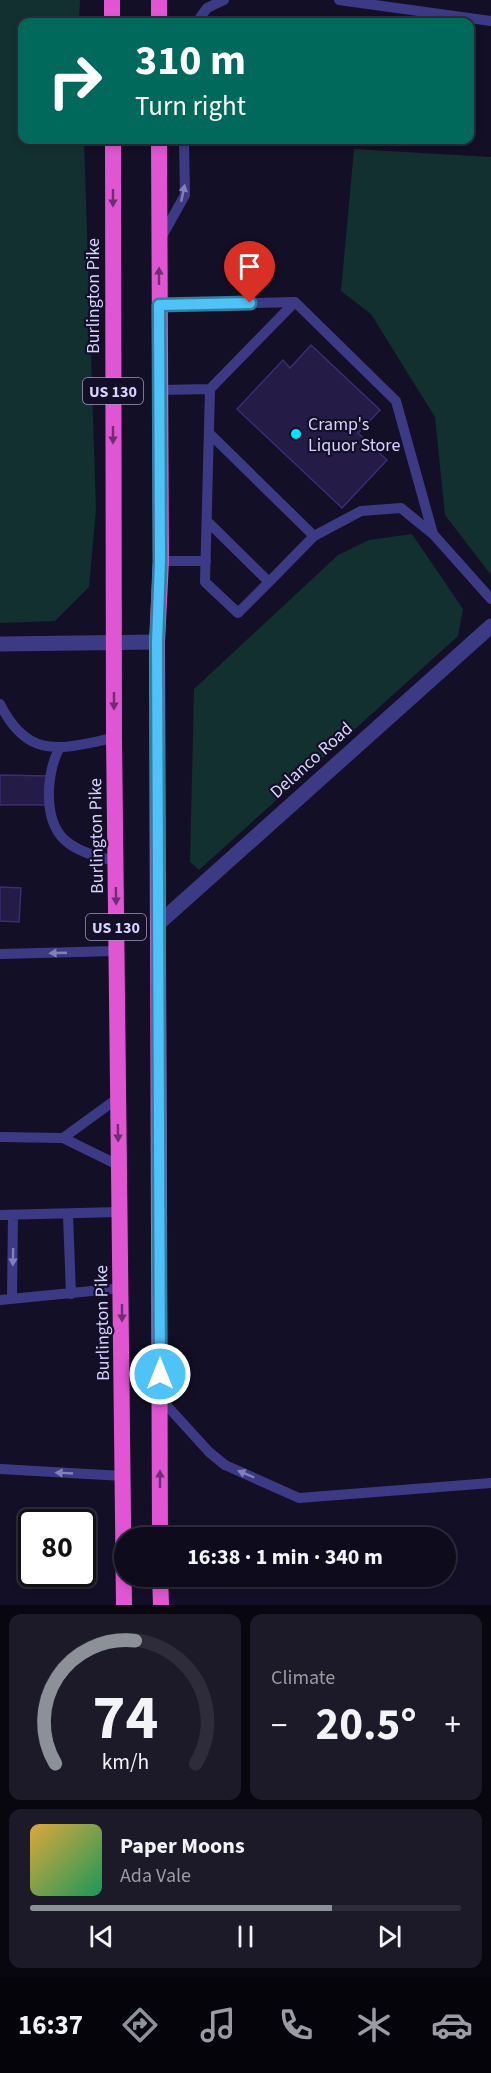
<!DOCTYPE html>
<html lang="en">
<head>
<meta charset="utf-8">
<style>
  :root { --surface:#0e0b1c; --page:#1c1929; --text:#f1f3f6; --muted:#9b9ba3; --line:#2e2b3b; --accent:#8c9099 }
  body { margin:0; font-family:"Source Sans 3",sans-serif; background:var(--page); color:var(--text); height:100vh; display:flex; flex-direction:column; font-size:22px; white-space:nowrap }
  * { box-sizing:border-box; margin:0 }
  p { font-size:20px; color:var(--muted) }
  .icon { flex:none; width:33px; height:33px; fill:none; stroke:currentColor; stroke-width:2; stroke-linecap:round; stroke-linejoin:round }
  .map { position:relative; height:1605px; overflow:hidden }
  .details { display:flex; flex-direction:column; gap:9px; padding:9px; background:#08060f; flex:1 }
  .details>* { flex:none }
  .top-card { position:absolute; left:18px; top:18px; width:456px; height:126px; border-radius:12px; box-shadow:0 3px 9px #0003,0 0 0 2px var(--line); background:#00695c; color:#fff; overflow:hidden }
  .speed { position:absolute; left:18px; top:1509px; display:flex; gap:12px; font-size:30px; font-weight:700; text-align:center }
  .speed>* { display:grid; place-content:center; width:78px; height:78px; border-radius:50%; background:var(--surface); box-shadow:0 3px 9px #0003,0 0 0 2px var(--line); line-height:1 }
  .speed .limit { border:3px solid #111; border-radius:9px; background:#fff; color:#111 }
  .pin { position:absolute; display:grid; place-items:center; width:51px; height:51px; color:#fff; margin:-62px -26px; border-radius:50% 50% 50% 0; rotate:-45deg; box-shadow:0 0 6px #0007 }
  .pin .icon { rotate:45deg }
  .me { position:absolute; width:66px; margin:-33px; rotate:0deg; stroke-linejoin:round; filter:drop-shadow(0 0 4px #0008) }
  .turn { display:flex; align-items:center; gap:21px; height:126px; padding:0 18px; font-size:27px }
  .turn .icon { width:78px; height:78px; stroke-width:2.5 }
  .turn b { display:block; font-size:42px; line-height:51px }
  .big { font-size:45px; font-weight:700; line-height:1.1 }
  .details .tile { flex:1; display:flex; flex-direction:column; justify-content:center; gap:9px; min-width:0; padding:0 21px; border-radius:12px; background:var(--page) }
  .details .dial { align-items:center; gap:0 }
  .dial svg { height:156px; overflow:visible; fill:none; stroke:var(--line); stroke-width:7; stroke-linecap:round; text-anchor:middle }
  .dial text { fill:var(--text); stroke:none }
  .song { display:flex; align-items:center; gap:18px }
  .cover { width:72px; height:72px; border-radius:9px; background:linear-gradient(135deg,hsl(40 70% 55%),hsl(150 70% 35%)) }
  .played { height:6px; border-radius:3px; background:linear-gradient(90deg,var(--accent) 70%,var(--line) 70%) }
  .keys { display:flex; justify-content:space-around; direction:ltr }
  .heat { display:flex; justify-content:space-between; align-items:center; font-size:33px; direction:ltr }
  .details .tiles { flex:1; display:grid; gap:9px; grid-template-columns:1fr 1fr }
  .tile:last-child { grid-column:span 2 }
  .trip { position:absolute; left:114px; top:1527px; width:342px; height:60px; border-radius:30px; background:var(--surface); box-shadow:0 3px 9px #0003,0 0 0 2px var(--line); font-weight:700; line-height:60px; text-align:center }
  .dock { display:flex; height:96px; justify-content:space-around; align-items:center; background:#06040b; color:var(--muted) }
  .dock .icon { width:42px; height:42px }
  .dock .selected { color:var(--accent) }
  .dock b { font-size:27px; color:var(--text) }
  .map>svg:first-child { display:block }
  .green { fill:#12302f }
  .building { fill:#241b47; stroke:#3b2d73; stroke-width:1.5 }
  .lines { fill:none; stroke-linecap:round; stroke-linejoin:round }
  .service { stroke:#3d3a85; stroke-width:10 }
  .tertiary { stroke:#3d3a85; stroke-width:15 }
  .trunk { stroke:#e055d1; stroke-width:16 }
  .oneway { fill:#837fbc }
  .oneway2 { fill:#6f2e73 }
  .route-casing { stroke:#337fa1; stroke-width:15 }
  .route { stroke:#4fc3f7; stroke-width:10 }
  .poi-dot { fill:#00e5ff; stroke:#130f26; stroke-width:2 }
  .labels { text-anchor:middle; stroke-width:4.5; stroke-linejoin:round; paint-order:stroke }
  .shield { fill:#130f26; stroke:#9e99be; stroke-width:1.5 }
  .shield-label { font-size:16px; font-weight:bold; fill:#d9d4ff }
  .street-label { font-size:18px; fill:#d9d4ff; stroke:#130f26 }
  .poi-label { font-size:18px; fill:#d9d4ff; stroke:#130f26; text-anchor:start }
</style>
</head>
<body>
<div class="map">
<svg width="491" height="1605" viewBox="0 0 491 1605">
  <rect width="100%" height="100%" fill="#130f26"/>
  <!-- green -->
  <path class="green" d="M 0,0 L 80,0 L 79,22 L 22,22 L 22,140 L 84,140 L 96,509 L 89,587 L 55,621 L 0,623 Z
    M 354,149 L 491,157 L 491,575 L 445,515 L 435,417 L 371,314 L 341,291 Z
    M 412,534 L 463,609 L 458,636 L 199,870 L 190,862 L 194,689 L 338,555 L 369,540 Z"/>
  <!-- building -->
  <path class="building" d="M 311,345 L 380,410 L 358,433 L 387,460 L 342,508 L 237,409 L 283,360 L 290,368 Z
    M 0,775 L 50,776 L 50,805 L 0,805 Z
    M 0,887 L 21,888 L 19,922 L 0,921 Z"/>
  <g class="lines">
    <!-- service -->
    <path class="service" d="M 339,0 L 491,21
      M 197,22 L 207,8 L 224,0
      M 161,238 L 185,195 L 184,140
      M 159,305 L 295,302 L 396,401 L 433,534
      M 160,390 L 210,389
      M 209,433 L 314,536
      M 207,521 L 269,582 L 314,536 L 361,511 L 401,508 L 433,534 L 491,599
      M 161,561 L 206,561
      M 269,582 L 238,613 L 205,582 L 210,389 L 295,302
      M 0,704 C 29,762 62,748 114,738
      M 59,749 C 52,762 50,774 49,789 C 47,839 71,851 115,861
      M 0,954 L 116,951
      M 118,1098 L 63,1138 L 118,1165
      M 0,1137 L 63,1138
      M 0,1215 L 118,1212
      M 68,1215 L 71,1294
      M 12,1299 L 13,1216
      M 0,1300 L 122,1288
      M 160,1398 L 209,1452 L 225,1465 L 299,1498 L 491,1483
      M 0,1469 L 123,1476"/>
    <!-- tertiary -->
    <path class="tertiary" d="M 0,644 L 157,642
      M 158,924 L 491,626"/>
    <!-- trunk -->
    <path class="trunk" d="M 112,0 L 112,22
      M 159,22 L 159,0
      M 113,140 L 114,738 L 124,1605
      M 159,140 L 161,561 L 157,642 L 160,1538
      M 160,1576 L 161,1605"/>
  </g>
  <!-- one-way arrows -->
  <defs><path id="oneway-solid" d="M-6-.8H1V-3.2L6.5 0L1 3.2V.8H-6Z" transform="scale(1.5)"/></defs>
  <g class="oneway">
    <use href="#oneway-solid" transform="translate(183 193) rotate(-78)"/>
    <use href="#oneway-solid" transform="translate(58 953) rotate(178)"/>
    <use href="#oneway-solid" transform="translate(13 1257) rotate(91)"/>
    <use href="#oneway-solid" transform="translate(64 1473) rotate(-177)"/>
    <use href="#oneway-solid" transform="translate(246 1474) rotate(-157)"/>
  </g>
  <g class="oneway2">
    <use href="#oneway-solid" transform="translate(113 198) rotate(90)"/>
    <use href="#oneway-solid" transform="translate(159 276) rotate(-90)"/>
    <use href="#oneway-solid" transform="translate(113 435) rotate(90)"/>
    <use href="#oneway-solid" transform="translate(114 701) rotate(90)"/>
    <use href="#oneway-solid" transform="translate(116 896) rotate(89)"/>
    <use href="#oneway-solid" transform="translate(118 1133) rotate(89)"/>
    <use href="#oneway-solid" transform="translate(122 1313) rotate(90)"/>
    <use href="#oneway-solid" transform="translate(160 1479) rotate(-90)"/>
  </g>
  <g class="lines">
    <!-- route casing -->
    <g class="route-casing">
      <path id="route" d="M 160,1374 L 157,642 L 160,561 L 159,305 L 250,303"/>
    </g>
    <!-- route -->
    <use href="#route" class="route"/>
  </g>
  <!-- markers -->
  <circle class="poi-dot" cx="296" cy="434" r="6"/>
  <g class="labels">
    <!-- shield labels -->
    <g class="shield">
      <rect x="83" y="378" width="60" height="26" rx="4.5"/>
      <rect x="86" y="914" width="60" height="26" rx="4.5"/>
    </g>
    <g class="shield-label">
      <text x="113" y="397">US 130</text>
      <text x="116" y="933">US 130</text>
    </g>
    <!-- street labels -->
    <g class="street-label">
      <text transform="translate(93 296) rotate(-90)" y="6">Burlington Pike</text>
      <text transform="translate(311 760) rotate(-42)" y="6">Delanco Road</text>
      <text transform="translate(96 836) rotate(-91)" y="6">Burlington Pike</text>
      <text transform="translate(102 1323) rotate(-91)" y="6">Burlington Pike</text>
    </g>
    <!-- poi labels -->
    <g class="poi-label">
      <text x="308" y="430">Cramp's<tspan x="308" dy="21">Liquor Store</tspan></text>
    </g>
  </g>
</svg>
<div class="speed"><div class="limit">80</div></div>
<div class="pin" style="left:250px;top:303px;background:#d93025"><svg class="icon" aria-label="arrive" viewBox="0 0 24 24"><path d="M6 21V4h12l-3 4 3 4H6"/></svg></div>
<svg class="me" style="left:160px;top:1374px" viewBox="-20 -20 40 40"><circle r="17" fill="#4fc3f7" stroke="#fff" stroke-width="3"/><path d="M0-11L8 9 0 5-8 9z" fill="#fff"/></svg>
<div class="trip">16:38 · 1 min · 340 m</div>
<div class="top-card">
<div class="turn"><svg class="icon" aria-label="right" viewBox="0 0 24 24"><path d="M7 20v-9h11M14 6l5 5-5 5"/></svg><div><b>310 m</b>Turn right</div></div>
</div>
</div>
<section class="details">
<div class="tiles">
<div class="tile dial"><svg viewBox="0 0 100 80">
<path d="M14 69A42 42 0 1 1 86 69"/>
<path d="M14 69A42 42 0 0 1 55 6" stroke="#8c9099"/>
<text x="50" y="56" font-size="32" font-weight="700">74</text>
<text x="50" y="72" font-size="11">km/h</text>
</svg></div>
<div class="tile"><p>Climate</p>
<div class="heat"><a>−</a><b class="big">20.5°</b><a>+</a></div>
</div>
<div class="tile">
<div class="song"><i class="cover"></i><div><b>Paper Moons</b><p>Ada Vale</p></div></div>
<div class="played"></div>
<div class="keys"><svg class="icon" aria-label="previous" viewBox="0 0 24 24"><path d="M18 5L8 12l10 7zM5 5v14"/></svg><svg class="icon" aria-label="pause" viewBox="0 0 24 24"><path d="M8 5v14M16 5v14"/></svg><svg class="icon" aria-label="next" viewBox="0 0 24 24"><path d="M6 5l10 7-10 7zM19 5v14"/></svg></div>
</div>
</div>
</section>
<nav class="dock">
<b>16:37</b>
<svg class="icon selected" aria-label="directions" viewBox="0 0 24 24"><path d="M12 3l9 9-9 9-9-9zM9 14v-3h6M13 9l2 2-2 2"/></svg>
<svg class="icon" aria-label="music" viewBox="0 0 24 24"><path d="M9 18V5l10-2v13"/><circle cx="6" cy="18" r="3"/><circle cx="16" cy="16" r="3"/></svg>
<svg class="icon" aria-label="phone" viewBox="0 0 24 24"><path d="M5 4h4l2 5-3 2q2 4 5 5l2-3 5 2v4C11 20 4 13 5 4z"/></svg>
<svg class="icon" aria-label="climate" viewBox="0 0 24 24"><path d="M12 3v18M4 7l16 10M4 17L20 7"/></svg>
<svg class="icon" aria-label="car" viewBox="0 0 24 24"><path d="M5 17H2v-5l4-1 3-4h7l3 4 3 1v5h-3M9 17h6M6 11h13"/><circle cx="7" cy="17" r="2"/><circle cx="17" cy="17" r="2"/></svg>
</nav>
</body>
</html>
